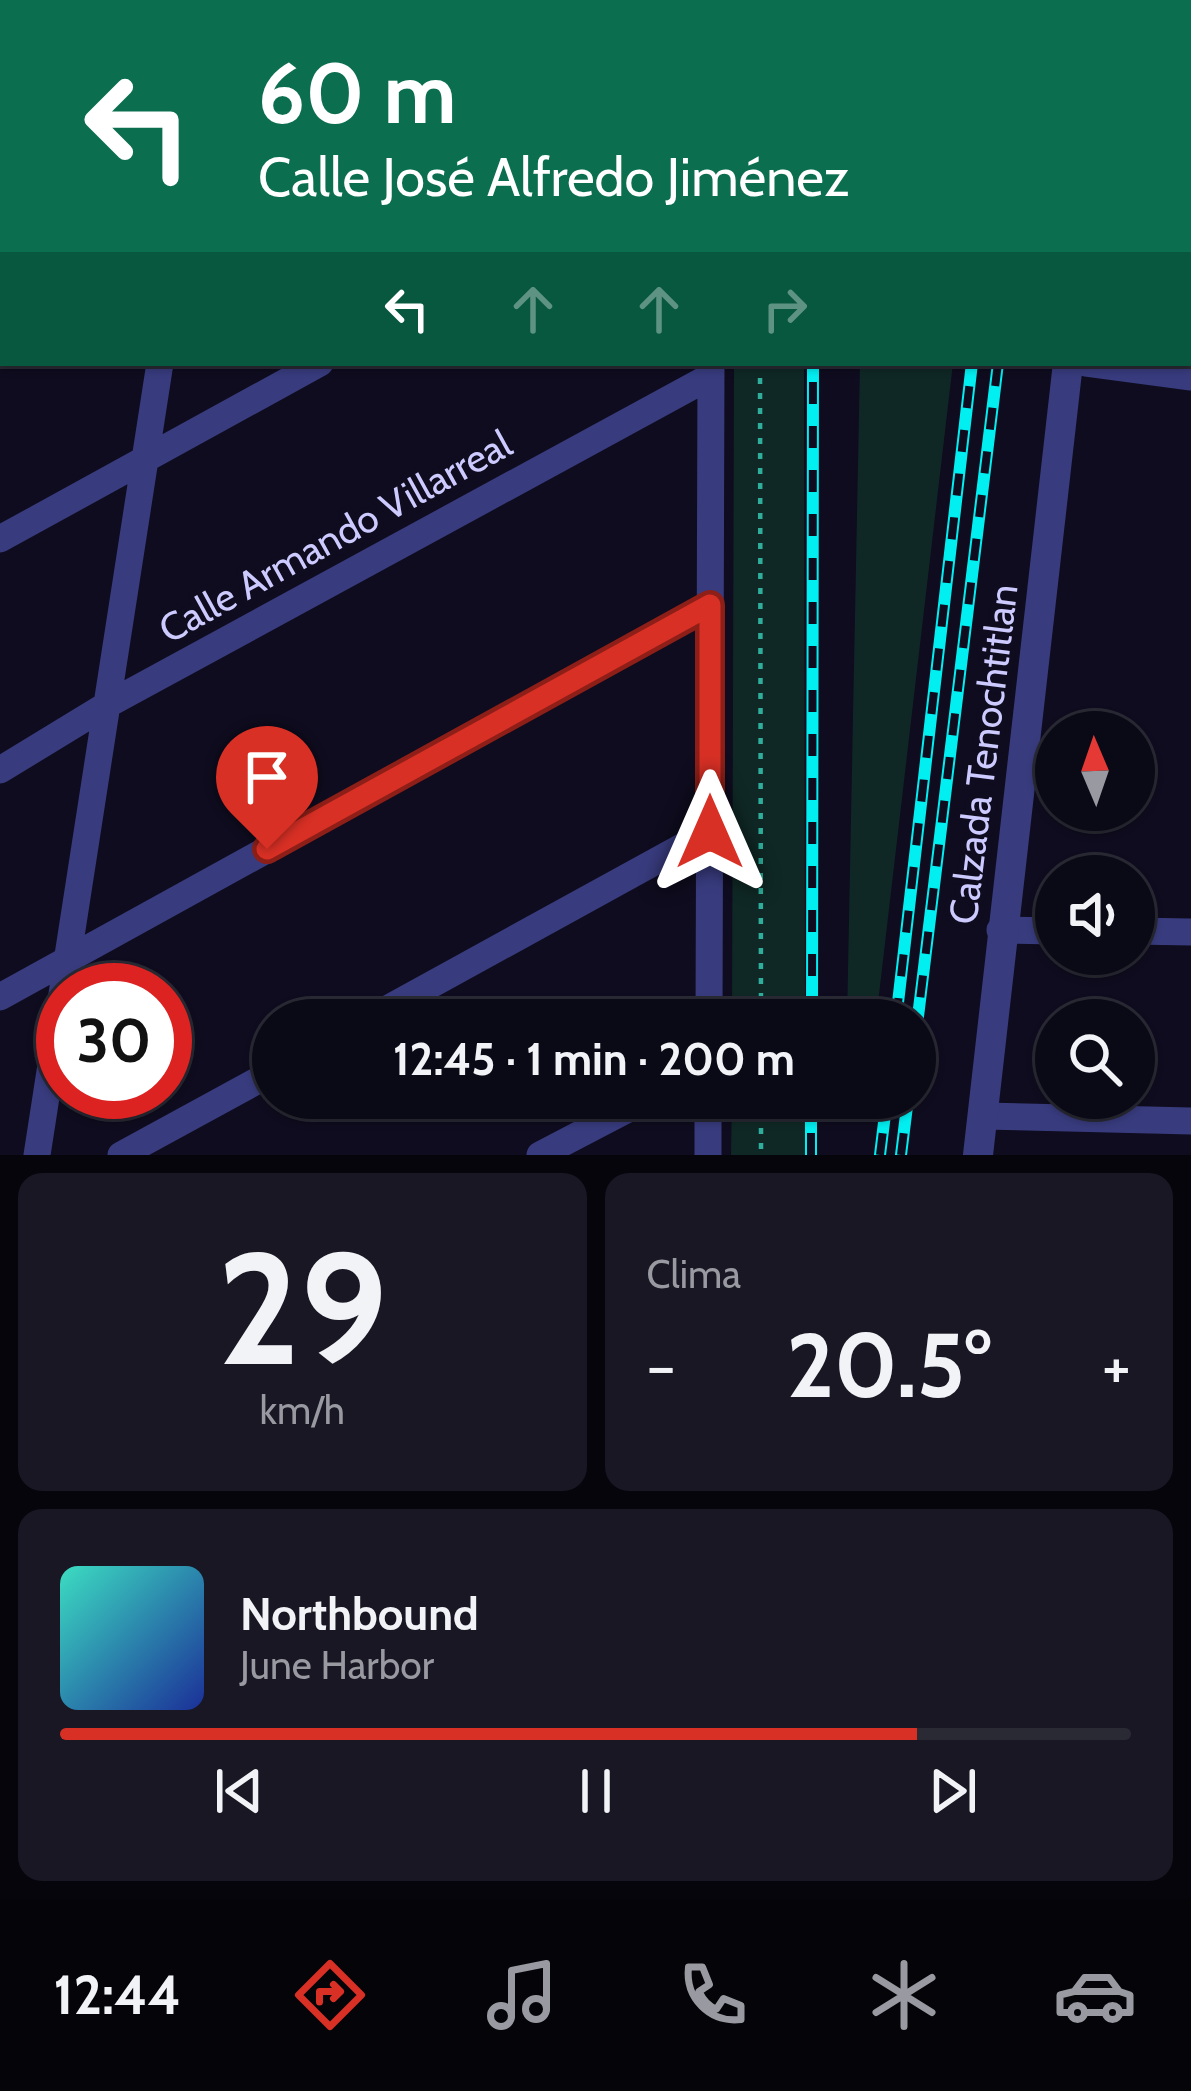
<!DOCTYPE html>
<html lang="es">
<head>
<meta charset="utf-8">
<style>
  :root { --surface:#0a0916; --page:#181723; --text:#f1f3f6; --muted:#999aa1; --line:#2a2a35; --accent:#d93025 }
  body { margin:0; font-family:Cabin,sans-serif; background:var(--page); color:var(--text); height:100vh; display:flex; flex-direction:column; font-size:45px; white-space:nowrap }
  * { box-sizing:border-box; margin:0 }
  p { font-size:39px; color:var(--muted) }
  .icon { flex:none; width:66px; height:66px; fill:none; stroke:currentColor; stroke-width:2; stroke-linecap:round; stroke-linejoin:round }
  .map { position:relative; height:1155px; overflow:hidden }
  .drawer { display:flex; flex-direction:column; gap:18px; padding:18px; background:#06050c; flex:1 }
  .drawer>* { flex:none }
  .hud { position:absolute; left:0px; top:0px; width:1191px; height:366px; box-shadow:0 3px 9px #0004,0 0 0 3px var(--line); background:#0b6e4f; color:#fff; overflow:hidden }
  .needle { width:78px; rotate:358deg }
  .fabs { position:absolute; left:1035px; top:711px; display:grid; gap:24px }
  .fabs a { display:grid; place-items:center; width:120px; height:120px; border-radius:50%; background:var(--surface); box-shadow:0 3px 9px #0004,0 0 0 3px var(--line); font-size:60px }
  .speed { position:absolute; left:36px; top:963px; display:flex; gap:24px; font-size:60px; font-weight:700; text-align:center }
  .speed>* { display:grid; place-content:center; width:156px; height:156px; border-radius:50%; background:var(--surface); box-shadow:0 3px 9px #0004,0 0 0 3px var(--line); line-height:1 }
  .speed .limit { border:18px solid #d22; background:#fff; color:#111 }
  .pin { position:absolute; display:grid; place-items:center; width:102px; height:102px; color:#fff; margin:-123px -51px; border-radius:50% 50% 50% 0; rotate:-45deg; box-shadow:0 0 12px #0007 }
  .pin .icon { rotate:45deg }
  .me { position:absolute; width:132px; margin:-66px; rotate:0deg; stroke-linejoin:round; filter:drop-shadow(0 0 9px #0008) }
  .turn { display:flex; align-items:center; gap:42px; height:252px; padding:0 60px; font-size:54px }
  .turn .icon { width:156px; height:156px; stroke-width:2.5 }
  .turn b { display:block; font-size:84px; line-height:102px }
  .lanes { display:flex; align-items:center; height:114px; padding:0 60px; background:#0003; justify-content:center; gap:60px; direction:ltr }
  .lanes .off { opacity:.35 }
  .big { font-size:90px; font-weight:700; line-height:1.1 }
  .drawer .widget { flex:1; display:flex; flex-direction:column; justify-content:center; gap:18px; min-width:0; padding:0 42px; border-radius:24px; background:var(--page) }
  .drawer .dial { align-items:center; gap:0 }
  .dial b { font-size:156px; line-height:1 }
  .song { display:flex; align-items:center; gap:36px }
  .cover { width:144px; height:144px; border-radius:18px; background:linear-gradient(135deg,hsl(170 70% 55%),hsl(230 70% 35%)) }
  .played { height:12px; border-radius:6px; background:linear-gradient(90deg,var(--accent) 80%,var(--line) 80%) }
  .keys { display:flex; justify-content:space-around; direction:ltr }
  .heat { display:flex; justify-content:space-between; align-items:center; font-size:66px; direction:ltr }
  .drawer .tiles { flex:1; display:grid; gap:18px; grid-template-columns:1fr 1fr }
  .widget:last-child { grid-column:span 2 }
  .trip { position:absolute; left:252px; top:999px; width:684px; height:120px; border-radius:60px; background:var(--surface); box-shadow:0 3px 9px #0004,0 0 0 3px var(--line); font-weight:700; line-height:120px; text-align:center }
  .menu { display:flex; height:192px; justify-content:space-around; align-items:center; background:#040409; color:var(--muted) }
  .menu .icon { width:84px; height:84px }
  .menu .on { color:var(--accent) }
  .menu b { font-size:54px; color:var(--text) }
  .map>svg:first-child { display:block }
  .green { fill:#0f2825 }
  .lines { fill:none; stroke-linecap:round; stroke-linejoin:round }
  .path { stroke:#2eae9b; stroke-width:4.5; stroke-dasharray:6 9; stroke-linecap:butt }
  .minor { stroke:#383b7d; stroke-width:27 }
  .tertiary { stroke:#383b7d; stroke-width:30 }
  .rail-casing { stroke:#02eff2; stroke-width:12 }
  .rail { stroke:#0e0c1e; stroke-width:8; stroke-dasharray:22; stroke-linecap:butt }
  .route-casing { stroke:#8d1f18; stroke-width:30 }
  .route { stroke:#d93025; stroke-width:21 }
  .labels { text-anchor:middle; stroke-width:12; stroke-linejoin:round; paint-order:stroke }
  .street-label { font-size:39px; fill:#cccafe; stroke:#0e0c1e }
</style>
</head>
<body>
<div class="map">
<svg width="1191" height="1155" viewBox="0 0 1191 1155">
  <rect width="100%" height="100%" fill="#0e0c1e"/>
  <!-- green -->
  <path class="green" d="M 734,363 L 804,363 L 805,1020 L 732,1020 Z
    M 860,363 L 953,363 L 876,1020 L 847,1020 Z
    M 732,1098 L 805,1098 L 805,1155 L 731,1155 Z"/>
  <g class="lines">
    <!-- path -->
    <path class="path" d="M 765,3 L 765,0
      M 760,363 L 761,1020
      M 761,1098 L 761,1155"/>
    <!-- minor -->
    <path class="minor" d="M 71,3 L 76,0
      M 215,3 L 216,0
      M 556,3 L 562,0
      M 713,3 L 713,0
      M 0,43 L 3,41
      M 1188,176 L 1191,176
      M 0,306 L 3,304
      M 1086,363 L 1191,377
      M 0,539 L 320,363
      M 0,770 L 105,706 L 711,376
      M 1000,930 L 1056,931
      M 1134,931 L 1191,932
      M 0,997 L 710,605
      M 367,1020 L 709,832
      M 709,1020 L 711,364
      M 983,1116 L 1191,1121
      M 37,1155 L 160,363
      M 121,1155 L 273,1072
      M 540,1155 L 649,1098
      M 708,1155 L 708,1098"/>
    <!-- tertiary -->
    <path class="tertiary" d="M 1111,3 L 1111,0
      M 978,1155 L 1068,363"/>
    <!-- rail casing -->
    <g class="rail-casing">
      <path id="rail" d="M 814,3 L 814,0
        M 1014,3 L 1014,0
        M 1041,3 L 1041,0
        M 812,1020 L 813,363
        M 896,1020 L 972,363
        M 915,1041 L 998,363
        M 811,1155 L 811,1098
        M 880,1155 L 887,1098
        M 901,1155 L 908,1098"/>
    </g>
    <!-- rail -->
    <use href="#rail" class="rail"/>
  </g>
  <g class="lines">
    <!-- route casing -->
    <g class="route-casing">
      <path id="route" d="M 267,849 L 710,605 L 710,832"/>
    </g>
    <!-- route -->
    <use href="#route" class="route"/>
  </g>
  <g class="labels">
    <!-- street labels -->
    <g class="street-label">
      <text transform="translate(335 536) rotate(-29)" y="14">Calle Armando Villarreal</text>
      <text transform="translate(983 754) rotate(-83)" y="14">Calzada Tenochtitlan</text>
    </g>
  </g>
</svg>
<div class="fabs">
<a><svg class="needle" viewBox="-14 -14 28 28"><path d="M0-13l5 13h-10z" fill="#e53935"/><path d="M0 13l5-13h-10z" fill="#999aa1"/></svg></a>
<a><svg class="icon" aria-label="sound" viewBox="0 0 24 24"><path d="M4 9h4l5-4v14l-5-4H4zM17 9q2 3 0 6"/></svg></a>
<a><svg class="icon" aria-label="search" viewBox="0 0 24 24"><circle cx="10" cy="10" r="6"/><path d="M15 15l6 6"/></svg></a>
</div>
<div class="speed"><div class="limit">30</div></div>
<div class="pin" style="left:267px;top:849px;background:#d93025"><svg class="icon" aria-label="arrive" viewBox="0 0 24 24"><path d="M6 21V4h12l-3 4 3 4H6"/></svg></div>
<svg class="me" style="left:710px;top:832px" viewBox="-20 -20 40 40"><path d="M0-17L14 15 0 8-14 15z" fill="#d93025" stroke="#fff" stroke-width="4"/></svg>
<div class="trip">12:45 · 1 min · 200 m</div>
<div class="hud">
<div class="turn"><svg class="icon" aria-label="left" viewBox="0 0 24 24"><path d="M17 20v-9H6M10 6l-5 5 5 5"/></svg><div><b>60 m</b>Calle José Alfredo Jiménez</div></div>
<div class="lanes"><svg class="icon" aria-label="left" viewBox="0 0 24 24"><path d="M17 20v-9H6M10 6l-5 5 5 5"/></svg><svg class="icon off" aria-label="ahead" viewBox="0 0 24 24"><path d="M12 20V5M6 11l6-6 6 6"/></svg><svg class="icon off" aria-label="ahead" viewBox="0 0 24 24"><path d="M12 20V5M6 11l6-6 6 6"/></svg><svg class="icon off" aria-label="right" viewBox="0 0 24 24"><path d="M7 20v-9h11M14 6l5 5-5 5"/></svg></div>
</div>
</div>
<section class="drawer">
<div class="tiles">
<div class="widget dial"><b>29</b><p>km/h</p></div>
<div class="widget"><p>Clima</p>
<div class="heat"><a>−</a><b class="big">20.5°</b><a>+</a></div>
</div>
<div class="widget">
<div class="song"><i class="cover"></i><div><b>Northbound</b><p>June Harbor</p></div></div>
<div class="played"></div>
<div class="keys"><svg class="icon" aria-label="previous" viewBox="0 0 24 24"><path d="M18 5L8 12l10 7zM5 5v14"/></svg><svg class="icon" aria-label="pause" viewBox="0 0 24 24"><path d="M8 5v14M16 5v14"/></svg><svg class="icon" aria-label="next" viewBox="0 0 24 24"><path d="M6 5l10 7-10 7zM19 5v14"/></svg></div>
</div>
</div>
</section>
<nav class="menu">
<b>12:44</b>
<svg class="icon on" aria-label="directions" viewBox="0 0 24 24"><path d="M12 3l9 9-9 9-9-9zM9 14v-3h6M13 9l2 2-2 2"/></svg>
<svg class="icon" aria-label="music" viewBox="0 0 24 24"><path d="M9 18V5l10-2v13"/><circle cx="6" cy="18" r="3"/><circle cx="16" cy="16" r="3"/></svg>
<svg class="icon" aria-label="phone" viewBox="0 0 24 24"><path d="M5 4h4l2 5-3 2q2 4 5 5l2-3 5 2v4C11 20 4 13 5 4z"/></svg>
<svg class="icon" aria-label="climate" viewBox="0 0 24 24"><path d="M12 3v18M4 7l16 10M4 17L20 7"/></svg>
<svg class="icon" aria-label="car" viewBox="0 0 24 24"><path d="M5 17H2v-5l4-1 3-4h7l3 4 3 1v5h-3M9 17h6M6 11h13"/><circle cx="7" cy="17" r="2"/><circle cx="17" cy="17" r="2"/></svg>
</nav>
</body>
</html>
